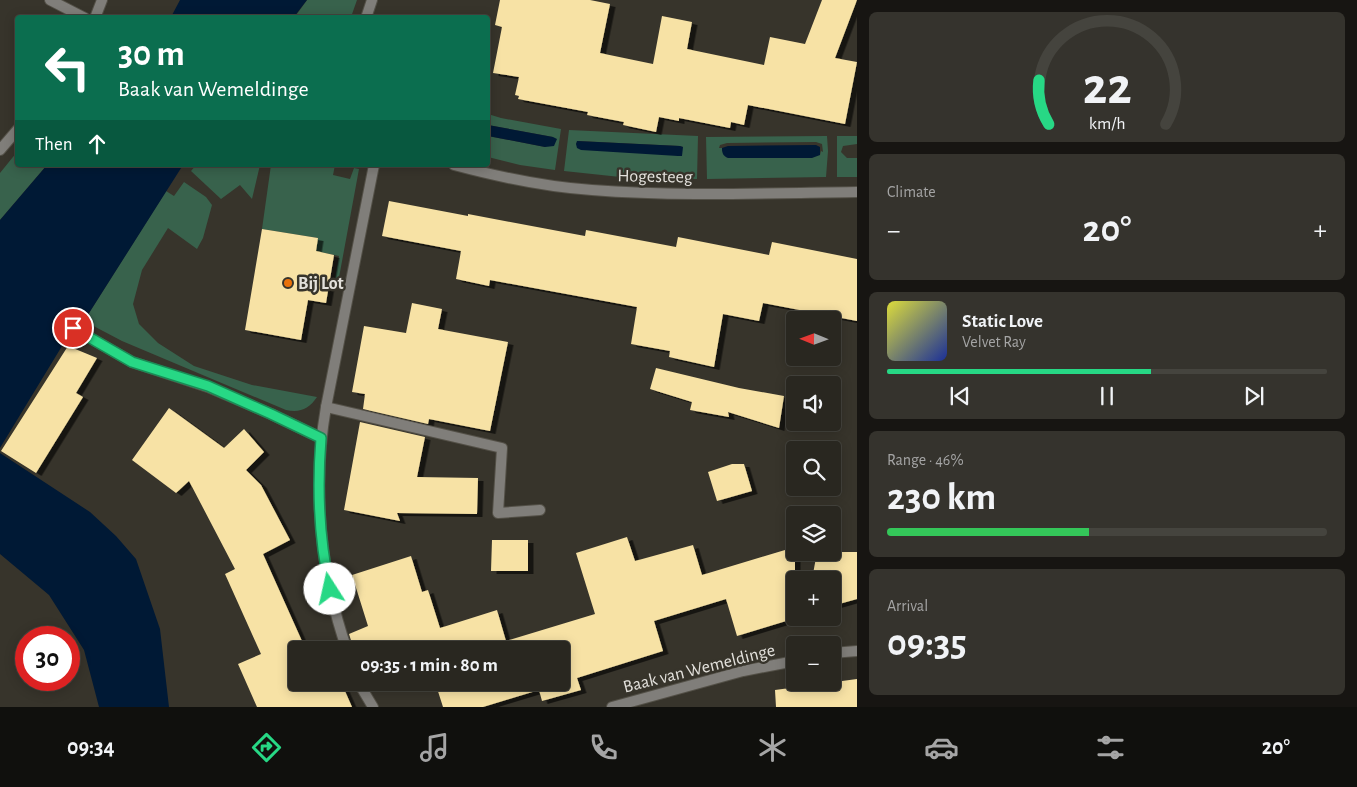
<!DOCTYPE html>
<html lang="en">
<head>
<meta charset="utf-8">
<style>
  :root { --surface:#292720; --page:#35332d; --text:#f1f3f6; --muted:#a5a5a5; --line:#45443e; --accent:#27d885 }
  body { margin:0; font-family:"Alegreya Sans",sans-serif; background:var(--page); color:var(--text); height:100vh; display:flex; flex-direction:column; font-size:19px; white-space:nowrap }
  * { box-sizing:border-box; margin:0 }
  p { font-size:16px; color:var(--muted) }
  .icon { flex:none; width:28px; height:28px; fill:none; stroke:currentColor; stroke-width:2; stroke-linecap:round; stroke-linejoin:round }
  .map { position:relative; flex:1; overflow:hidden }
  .drawer { display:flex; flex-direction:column; gap:12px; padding:12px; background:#171512; width:500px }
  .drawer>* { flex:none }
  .guide { position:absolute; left:15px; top:15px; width:475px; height:152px; border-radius:5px; box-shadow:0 2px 12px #0003,0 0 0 1px var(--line); background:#0b6e4f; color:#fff; overflow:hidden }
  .needle { width:32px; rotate:271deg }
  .fabs { position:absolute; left:786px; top:311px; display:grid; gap:10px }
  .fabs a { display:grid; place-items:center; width:55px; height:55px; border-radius:5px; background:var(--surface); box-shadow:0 2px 12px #0003,0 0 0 1px var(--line); font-size:25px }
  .speed { position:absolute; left:15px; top:626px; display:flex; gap:10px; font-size:25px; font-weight:700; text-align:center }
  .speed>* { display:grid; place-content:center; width:65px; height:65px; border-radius:50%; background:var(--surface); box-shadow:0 2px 12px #0003,0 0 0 1px var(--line); line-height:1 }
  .speed .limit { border:8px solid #d22; background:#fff; color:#111 }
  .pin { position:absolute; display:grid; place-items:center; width:42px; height:42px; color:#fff; margin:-21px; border:2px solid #fff; border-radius:50%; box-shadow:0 1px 5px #0007 }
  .me { position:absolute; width:55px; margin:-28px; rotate:350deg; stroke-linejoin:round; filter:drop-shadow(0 0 4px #0008) }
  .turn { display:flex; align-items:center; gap:18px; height:105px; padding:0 20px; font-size:22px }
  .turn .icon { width:65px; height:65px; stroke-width:2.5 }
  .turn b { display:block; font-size:35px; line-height:42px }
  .then { display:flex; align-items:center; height:48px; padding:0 20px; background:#0003; gap:10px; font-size:19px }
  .big { font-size:38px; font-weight:700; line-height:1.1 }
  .drawer .tile { flex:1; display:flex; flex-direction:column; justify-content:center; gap:8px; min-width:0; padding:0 18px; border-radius:8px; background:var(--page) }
  .drawer .dial { align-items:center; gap:0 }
  .dial svg { height:130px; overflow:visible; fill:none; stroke:var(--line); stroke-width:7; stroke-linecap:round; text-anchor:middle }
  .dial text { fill:var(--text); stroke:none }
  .song { display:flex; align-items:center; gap:15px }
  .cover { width:60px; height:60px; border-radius:8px; background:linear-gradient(135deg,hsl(60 70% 55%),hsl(230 70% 35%)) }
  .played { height:5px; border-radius:2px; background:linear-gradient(90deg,var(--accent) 60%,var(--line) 60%) }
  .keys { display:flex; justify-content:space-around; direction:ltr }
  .heat { display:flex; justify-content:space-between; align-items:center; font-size:28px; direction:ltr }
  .charge { height:8px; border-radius:4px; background:linear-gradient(90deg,#34c759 46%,var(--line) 0) }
  .trip { position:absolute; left:288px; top:641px; width:282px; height:50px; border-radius:5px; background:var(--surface); box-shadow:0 2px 12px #0003,0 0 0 1px var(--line); font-weight:700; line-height:50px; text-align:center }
  .tabs { display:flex; height:80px; justify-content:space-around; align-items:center; background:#10100d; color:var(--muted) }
  .tabs .icon { width:35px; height:35px }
  .tabs .on { color:var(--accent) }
  .tabs b { font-size:22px; color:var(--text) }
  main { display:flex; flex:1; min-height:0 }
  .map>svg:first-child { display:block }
  .green { fill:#38624c; fill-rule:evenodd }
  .water { fill:#001935 }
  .building { fill:#f7e2a5; filter:url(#shadow) }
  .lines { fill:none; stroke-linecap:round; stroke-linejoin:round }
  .service-casing { stroke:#535047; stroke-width:12 }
  .minor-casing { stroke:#535047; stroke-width:12 }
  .service { stroke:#807e7a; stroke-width:10 }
  .minor { stroke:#807e7a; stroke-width:10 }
  .route-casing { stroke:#198c56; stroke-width:12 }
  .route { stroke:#27d885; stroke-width:9 }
  .food-dot { fill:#e8710a; stroke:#37342b; stroke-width:2 }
  .labels { text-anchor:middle; stroke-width:5; stroke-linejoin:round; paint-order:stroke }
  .street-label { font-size:18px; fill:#e3e1dc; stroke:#37342b }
  .poi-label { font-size:18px; font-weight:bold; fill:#e3e1dc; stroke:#37342b; text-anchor:start }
</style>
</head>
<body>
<main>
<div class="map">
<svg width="857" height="707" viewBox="0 0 857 707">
  <defs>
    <filter id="shadow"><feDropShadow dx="5.5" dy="3" stdDeviation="0" flood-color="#0009"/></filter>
  </defs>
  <rect width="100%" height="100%" fill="#37342b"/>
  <!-- green -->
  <path class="green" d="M 307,0 L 357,0 L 351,17 L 294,18 Z
    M 488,114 L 501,118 L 561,129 L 555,170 L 520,165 L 488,157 L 488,136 L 545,147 L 553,137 L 488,125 Z
    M 569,130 L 698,136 L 697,179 L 639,179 L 564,171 ZM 578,141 L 680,146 L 683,147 L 576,144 Z
    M 827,136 L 828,151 L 826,177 L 707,179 L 706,137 ZM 816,142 L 822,144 L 823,152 L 821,151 L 820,155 L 722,151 L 722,148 L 719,148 L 720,145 L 727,143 Z
    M 837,136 L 857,136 L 857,144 L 843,146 L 841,152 L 847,158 L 857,158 L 857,177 L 837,177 Z
    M 17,152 L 18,165 L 47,165 L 0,220 L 0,173 Z
    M 196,165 L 260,165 L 252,199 L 240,185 L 221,199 L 191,171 Z
    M 271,165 L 318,165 L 327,168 L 329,165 L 335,165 L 333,175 L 350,179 L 354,168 L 359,169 L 338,283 L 334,283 L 339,256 L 316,251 L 318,238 L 262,229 Z
    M 184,182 L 206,197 L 212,205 L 203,238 L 197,249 L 168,228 L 142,270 L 133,304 L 139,324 L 158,343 L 194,366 L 252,385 L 317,397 C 309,409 300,413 286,410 L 122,341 L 84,321 L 166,191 L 174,196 Z"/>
  <!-- water -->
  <path class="water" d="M 180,0 L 307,0 L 294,17 L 171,17 Z
    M 488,125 L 553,137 L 557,139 L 554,146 L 545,147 L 488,136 Z
    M 577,141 L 680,146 L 683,147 L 682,156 L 678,156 L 581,150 L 577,148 L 576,144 Z
    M 816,145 L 820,147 L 820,155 L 812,158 L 728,158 C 723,156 722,153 722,148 L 728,146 Z
    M 47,165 L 183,165 L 84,321 L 73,328 L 0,448 L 0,220 Z
    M 0,453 L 90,512 L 116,536 L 136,559 L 160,629 L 169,707 L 99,707 L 84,650 L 49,595 L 0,554 Z"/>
  <!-- building -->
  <path class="building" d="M 500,0 L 590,0 L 610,4 L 600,53 L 653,64 L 662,16 L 692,22 L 687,49 L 764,65 L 770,37 L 805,44 L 822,0 L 857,0 L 835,58 L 857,62 L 845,124 L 748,105 L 744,125 L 731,122 L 730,128 L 679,118 L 679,121 L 659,117 L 656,132 L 623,125 L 624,122 L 587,115 L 588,112 L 518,99 L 519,96 L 515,95 L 519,77 L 493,73 L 502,27 L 495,25 Z
    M 389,201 L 468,216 L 468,214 L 585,236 L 586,230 L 676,247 L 678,237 L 769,255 L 772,242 L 857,259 L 857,321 L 763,303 L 759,321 L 723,314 L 714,367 L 669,357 L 670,351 L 631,344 L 637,307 L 490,280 L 489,286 L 456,279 L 461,251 L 382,236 Z
    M 262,229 L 318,238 L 316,251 L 334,255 L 326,303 L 308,300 L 301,340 L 245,330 Z
    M 412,303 L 442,309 L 438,329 L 508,342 L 490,431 L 429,419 L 428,424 L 363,409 L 365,394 L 352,392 L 364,326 L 406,333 Z
    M 68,346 L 97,358 L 76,393 L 83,397 L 36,473 L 1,451 Z
    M 656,368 L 739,388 L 784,396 L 779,428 L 728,412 L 729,417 L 690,410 L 692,402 L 650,389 Z
    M 169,408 L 224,448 L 244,429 L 264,452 L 246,470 L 261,485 L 290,540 L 263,554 L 306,650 L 296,650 L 296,682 L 341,682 L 352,707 L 257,707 L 238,664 L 261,654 L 225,574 L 235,569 L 189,481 L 176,493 L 132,460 Z
    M 360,422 L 425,437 L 417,477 L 478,478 L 477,514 L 397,513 L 400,521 L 344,510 Z
    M 732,464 L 744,464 L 752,491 L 717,501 L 708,472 Z
    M 627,537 L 635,561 L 693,545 L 702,575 L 795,547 L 795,572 L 813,574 L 817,552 L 857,552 L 857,599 L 832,606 L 832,580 L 795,580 L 796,618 L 737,636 L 726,599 L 654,621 L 663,651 L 577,678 L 581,690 L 542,701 L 539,690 L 483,707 L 443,707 L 435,682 L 561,682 L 561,650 L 425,650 L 423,643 L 406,650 L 354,650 L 349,634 L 368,626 L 352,575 L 411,556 L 422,592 L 428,590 L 440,628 L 497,610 L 506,641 L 595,614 L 576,553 Z
    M 492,540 L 528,540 L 528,571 L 491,571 Z
    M 337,640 L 340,650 L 313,650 Z
    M 857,679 L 857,707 L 776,707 L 775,690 Z"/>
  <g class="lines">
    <!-- service casing -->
    <g class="service-casing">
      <path id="service" d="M 73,328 L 132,362
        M 326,407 L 502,448 L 498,513 L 540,510"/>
    </g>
    <!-- minor casing -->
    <g class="minor-casing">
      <path id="minor" d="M 50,0 L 85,18
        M 95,18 L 102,0
        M 366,18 L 372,0
        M 0,150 L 18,129
        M 454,165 C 499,177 545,187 592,190 C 680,197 769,193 857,192
        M 132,362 L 208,387 L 271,414 L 321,438
        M 347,650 C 320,572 312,488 326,407 L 374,165
        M 832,653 L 857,651
        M 358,682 L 373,707
        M 612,707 L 743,671 L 795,661"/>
    </g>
    <!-- service -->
    <use href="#service" class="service"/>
    <!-- minor -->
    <use href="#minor" class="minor"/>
  </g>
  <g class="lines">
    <!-- route casing -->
    <g class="route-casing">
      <path id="route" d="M 73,328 L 132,362 L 208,386 L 271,414 L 321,438 C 317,488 319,540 330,589"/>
    </g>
    <!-- route -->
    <use href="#route" class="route"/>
  </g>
  <!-- markers -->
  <circle class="food-dot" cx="288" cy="283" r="5"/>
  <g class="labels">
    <!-- street labels -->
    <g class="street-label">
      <text transform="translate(655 176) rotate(1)" y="6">Hogesteeg</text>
      <text transform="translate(699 668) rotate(-14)" y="6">Baak van Wemeldinge</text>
    </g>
    <!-- poi labels -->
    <g class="poi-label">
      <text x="298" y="289">Bij Lot</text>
    </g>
  </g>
</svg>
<div class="fabs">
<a><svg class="needle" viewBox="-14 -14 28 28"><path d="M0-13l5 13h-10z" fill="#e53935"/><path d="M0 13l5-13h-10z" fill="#a5a5a5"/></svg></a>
<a><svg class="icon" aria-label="sound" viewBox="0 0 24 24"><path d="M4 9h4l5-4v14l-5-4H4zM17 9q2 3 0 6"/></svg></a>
<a><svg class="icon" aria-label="search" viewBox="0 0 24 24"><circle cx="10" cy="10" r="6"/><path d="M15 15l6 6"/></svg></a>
<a><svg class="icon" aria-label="layers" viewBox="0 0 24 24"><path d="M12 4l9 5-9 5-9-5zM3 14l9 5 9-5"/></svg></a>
<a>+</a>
<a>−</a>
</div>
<div class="speed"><div class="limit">30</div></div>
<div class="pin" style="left:73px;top:328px;background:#d93025"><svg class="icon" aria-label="arrive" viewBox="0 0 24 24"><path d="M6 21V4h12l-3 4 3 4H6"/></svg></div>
<svg class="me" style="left:330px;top:589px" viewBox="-20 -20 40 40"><circle r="19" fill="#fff"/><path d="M0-13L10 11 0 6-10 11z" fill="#27d885"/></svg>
<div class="trip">09:35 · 1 min · 80 m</div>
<div class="guide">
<div class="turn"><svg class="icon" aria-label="left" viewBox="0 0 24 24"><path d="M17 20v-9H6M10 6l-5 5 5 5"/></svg><div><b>30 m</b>Baak van Wemeldinge</div></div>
<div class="then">Then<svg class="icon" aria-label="ahead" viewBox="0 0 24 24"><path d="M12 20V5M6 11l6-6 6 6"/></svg></div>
</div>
</div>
<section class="drawer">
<div class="tile dial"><svg viewBox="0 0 100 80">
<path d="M14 69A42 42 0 1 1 86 69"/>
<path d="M14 69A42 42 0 0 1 8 42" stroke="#27d885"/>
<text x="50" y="56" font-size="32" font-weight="700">22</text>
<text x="50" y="72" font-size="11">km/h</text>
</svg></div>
<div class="tile"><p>Climate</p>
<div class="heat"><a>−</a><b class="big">20°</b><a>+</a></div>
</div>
<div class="tile">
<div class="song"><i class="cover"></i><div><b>Static Love</b><p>Velvet Ray</p></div></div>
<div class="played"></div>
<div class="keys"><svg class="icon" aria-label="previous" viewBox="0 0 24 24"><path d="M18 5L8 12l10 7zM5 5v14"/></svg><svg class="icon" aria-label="pause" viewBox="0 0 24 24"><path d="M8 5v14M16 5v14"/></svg><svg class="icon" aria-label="next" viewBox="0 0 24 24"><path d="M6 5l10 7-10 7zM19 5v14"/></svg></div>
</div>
<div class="tile"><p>Range · 46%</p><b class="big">230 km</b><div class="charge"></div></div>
<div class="tile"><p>Arrival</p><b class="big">09:35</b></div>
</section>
</main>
<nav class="tabs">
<b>09:34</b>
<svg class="icon on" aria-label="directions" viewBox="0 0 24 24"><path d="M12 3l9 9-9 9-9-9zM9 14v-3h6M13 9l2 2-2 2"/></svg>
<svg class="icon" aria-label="music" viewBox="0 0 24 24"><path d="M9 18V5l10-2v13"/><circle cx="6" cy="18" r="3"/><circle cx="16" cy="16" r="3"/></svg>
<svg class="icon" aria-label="phone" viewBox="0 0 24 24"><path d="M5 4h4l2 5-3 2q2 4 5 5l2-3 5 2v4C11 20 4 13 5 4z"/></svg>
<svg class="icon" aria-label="climate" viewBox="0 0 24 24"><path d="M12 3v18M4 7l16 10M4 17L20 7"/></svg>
<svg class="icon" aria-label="car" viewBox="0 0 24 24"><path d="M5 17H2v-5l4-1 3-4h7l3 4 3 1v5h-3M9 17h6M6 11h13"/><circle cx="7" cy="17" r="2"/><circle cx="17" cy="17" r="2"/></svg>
<svg class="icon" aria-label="filters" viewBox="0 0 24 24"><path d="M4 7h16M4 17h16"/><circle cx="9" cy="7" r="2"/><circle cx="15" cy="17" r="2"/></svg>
<b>20°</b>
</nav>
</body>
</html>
